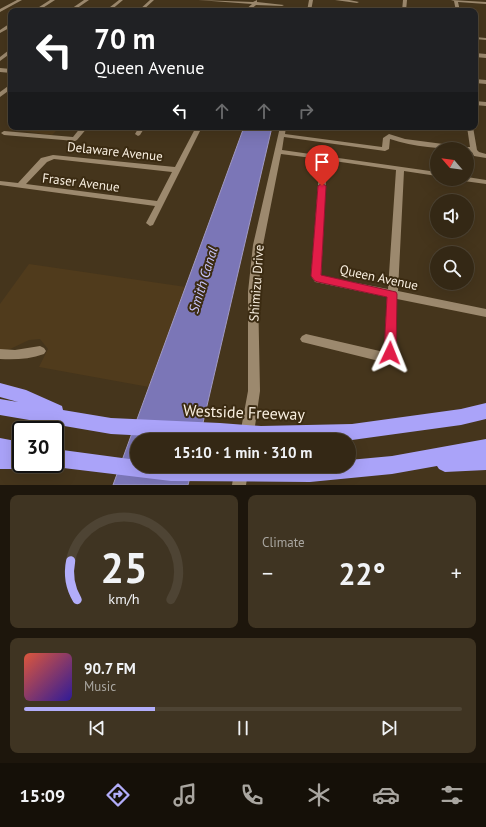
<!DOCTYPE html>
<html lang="en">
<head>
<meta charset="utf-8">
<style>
  :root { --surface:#342815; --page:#3f3422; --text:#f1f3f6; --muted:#a9a6a0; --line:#4e4434; --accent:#b2adf9 }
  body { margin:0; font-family:"PT Sans",sans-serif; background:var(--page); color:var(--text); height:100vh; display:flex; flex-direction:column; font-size:15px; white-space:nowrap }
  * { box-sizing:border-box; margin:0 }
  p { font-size:13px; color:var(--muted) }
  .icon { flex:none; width:22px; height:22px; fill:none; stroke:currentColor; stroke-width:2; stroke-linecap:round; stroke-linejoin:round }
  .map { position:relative; height:485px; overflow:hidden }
  .drawer { display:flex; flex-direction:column; gap:10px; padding:10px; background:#1d160c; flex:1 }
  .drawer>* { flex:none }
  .banner { position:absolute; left:8px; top:8px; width:470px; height:122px; border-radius:8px; box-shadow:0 4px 16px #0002,0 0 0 1px var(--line); background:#202124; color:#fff; overflow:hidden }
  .needle { width:26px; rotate:298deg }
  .buttons { position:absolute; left:430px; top:142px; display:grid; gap:8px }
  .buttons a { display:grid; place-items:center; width:44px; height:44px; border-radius:50%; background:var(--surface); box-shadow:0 4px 16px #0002,0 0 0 1px var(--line); font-size:20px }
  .speed { position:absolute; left:12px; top:421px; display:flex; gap:8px; font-size:20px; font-weight:700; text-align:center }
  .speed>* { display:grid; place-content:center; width:52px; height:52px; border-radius:50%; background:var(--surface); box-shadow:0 4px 16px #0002,0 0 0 1px var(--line); line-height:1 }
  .speed .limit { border:2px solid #111; border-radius:6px; background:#fff; color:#111 }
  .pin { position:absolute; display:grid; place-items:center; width:34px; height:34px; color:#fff; margin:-41px -17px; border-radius:50% 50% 50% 0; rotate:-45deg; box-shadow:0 0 4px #0007 }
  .pin .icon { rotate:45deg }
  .me { position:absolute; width:44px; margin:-22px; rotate:2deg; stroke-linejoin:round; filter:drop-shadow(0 0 3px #0008) }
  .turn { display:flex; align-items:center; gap:14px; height:84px; padding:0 20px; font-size:18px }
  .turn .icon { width:52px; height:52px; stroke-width:2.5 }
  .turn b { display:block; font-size:28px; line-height:34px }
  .lanes { display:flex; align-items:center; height:38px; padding:0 20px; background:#0003; justify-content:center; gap:20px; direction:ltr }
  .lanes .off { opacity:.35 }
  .big { font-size:30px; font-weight:700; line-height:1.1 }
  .drawer .widget { flex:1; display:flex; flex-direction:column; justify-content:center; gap:6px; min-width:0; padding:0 14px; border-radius:8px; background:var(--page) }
  .drawer .dial { align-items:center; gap:0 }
  .dial svg { height:104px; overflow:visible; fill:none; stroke:var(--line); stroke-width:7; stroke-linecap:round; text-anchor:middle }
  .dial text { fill:var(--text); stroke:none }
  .song { display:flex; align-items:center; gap:12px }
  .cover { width:48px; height:48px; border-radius:6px; background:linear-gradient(135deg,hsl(10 70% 55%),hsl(250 70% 35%)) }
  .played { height:4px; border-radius:2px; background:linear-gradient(90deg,var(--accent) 30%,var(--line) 30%) }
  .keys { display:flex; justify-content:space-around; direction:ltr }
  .heat { display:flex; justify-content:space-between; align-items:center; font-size:22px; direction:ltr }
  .drawer .tiles { flex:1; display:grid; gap:10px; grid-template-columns:1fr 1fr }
  .widget:last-child { grid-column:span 2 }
  .trip { position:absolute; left:130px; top:433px; width:226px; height:40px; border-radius:20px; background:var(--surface); box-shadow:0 4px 16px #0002,0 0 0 1px var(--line); font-weight:700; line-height:40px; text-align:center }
  .menu { display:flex; height:64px; justify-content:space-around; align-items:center; background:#151008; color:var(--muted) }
  .menu .icon { width:28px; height:28px }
  .menu .on { color:var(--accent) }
  .menu b { font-size:18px; color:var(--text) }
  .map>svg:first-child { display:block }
  .built { fill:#503b1c }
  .water { fill:#7b76b7; stroke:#a19ac3 }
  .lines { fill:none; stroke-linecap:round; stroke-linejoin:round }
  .minor { fill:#9c896e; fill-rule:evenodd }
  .highway { fill:#aaa3f9; fill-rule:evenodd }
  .route { fill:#e11d48; stroke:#92132f }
  .labels { text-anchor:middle; stroke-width:4; stroke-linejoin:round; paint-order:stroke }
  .street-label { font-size:13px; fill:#f9efe0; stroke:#3b2b12 }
  .water-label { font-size:14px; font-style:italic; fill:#c7c4fb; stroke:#3b2b12 }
  .near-street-label { font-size:16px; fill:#f9efe0; stroke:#3b2b12 }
</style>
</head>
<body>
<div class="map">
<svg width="486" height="485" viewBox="0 0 486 485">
  <rect width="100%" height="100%" fill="#45351c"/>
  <!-- built -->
  <path class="built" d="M 19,127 L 60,127 L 52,135 L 16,130 Z
    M 29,264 L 186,287 L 149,387 L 39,367 L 48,349 L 40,339 L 29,340 L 8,350 L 0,349 L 0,304 Z"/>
  <!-- water -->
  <path class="water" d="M 244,127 L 272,127 L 199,440 L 137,440 L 137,466 L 193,466 L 188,485 L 113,485 Z"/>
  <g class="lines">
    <!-- minor -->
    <path class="minor" d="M 17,0 L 22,0 L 0,12 L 0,9 Z
      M 50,0 L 55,0 L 38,11 L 33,11 Z
      M 84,0 L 89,0 L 73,11 L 68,11 Z
      M 119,0 L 123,0 L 110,11 L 105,11 Z
      M 150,0 L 154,0 L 142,11 L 138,11 Z
      M 198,0 L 253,2 L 257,0 L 257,2 L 284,5 L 282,6 L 256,5 L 249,11 L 244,11 L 252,4 Z
      M 309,0 L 313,0 L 311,11 L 307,11 Z
      M 335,0 L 349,0 L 359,2 L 357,3 Z
      M 403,0 L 407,0 L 406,11 L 402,11 Z
      M 451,0 L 486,2 L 486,4 L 458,2 L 460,11 L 456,11 L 454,1 Z
      M 175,9 L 192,10 L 194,11 L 174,11 Z
      M 9,24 L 11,24 L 11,27 L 0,33 L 0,30 Z
      M 475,37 L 486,38 L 486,40 L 475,39 Z
      M 9,50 L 11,50 L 11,53 L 0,61 L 0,57 Z
      M 475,53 L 486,54 L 486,58 L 475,57 Z
      M 0,68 L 11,69 L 11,73 L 0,72 Z
      M 475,79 L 486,80 L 486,84 L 475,83 Z
      M 11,84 L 11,89 L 0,97 L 0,92 Z
      M 475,101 L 486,102 L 486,106 L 475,105 Z
      M 81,127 L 88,127 L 77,140 L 75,141 L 4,135 L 1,133 L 4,131 L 73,137 Z
      M 139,127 L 145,127 L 140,135 L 138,136 L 135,134 Z
      M 196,127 L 202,127 L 153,225 L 150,226 L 146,223 L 155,206 L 0,185 L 0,181 L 18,183 L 41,158 L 53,155 L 175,167 ZM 54,159 L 172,172 L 157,201 L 26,184 L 47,162 Z
      M 280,127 L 286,127 L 285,134 L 382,147 L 383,138 L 389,134 L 405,139 L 466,147 L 470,147 L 467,127 L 473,127 L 477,150 L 479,152 L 486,154 L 486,158 L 474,156 L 472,152 L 467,151 L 467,149 C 441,149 414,147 390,139 L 389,149 L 385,151 L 284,137 L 282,150 L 437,172 L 437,176 L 404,171 L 398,291 L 486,309 L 486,317 L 397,299 L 395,355 L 393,358 L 383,362 L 302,342 L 300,339 L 302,336 L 306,334 L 384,352 L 387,297 L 315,282 L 311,276 L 320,159 L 281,154 L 263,245 L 258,292 L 260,391 L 253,440 L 239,440 L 248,391 L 248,292 L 253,245 ZM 327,160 L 396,170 L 388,289 L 321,276 Z
      M 467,177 L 486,180 L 486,184 L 464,181 L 463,179 L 467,179 Z
      M 40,346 L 44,348 L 46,351 L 44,354 C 30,359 15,360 0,359 L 0,349 L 15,350 Z
      M 235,466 L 249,466 L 246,485 L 232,485 Z"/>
    <!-- highway -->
    <path class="highway" d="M 0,383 L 26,390 L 62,406 L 63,410 L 111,418 L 220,423 L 261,426 L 352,424 L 461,409 L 486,403 L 486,419 L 461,425 L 352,440 L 225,440 L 111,434 L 0,415 L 0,399 L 18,402 L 0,397 Z
      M 0,438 L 21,442 L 21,464 L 28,464 L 27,466 L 21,469 L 0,469 Z
      M 486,439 L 486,470 L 445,472 L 439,469 L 437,466 L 392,474 L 310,482 L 171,481 L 55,467 L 48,464 L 55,464 L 55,449 L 137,460 L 137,466 L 349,466 L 349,460 L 392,456 Z"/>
  </g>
  <!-- route -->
  <path class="route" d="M 322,183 L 326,186 L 321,275 L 396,292 L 397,294 L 396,353 L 394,356 L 390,358 L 386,356 L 384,353 L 387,297 L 318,282 L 315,281 L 311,276 L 318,186 Z"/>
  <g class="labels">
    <!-- street labels -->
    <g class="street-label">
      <text transform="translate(115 151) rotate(6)" y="5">Delaware Avenue</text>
      <text transform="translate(81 182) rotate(7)" y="5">Fraser Avenue</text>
      <text transform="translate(379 277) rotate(12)" y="5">Queen Avenue</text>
      <text transform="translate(256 283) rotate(-86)" y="5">Shimizu Drive</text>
    </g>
    <!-- water labels -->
    <g class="water-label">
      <text transform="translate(203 280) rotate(-73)" y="5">Smith Canal</text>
    </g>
    <!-- near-street labels -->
    <g class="near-street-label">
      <text transform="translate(244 412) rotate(2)" y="6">Westside Freeway</text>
    </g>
  </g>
</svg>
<div class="buttons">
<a><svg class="needle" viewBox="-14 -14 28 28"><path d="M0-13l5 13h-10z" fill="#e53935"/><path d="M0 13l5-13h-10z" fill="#a9a6a0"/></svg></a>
<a><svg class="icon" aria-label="sound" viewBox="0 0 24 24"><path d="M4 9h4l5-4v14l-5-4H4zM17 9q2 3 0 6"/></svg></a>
<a><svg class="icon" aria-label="search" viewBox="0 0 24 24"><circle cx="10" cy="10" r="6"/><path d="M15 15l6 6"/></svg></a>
</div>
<div class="speed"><div class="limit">30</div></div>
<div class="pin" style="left:322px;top:186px;background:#d93025"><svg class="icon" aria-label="arrive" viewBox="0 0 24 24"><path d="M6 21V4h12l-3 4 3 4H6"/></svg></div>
<svg class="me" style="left:390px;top:353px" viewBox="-20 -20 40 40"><path d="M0-17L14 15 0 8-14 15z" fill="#e11d48" stroke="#fff" stroke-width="4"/></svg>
<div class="trip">15:10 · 1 min · 310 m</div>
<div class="banner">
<div class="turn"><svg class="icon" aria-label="left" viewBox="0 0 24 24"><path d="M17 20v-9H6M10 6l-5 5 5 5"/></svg><div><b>70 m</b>Queen Avenue</div></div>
<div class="lanes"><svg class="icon" aria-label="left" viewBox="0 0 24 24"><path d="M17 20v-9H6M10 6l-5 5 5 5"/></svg><svg class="icon off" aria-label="ahead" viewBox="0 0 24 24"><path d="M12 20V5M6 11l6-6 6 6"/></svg><svg class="icon off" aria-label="ahead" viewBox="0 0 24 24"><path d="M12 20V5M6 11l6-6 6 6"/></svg><svg class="icon off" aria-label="right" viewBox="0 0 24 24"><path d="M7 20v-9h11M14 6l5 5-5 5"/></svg></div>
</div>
</div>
<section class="drawer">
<div class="tiles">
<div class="widget dial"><svg viewBox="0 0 100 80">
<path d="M14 69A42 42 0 1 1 86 69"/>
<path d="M14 69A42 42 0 0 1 9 39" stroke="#b2adf9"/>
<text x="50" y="56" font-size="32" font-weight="700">25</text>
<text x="50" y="72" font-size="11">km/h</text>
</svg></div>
<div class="widget"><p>Climate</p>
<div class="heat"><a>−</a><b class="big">22°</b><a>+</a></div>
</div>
<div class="widget">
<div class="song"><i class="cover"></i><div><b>90.7 FM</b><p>Music</p></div></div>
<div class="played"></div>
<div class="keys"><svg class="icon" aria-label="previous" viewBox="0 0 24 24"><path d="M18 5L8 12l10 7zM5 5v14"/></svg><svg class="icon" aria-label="pause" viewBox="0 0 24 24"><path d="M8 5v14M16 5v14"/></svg><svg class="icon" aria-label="next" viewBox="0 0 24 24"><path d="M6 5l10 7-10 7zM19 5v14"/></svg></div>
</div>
</div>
</section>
<nav class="menu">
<b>15:09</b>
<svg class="icon on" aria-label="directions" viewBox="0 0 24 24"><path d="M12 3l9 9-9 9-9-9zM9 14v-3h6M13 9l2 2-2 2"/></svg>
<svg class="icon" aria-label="music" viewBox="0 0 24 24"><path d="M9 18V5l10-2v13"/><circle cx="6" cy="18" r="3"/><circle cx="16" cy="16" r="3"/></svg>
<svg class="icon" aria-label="phone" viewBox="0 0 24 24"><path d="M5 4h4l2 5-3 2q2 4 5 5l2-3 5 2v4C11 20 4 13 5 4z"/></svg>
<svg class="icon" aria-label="climate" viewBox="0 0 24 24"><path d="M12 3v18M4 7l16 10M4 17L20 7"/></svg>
<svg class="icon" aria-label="car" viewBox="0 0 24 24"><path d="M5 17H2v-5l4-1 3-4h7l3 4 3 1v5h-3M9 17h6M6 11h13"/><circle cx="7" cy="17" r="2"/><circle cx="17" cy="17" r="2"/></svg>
<svg class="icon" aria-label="filters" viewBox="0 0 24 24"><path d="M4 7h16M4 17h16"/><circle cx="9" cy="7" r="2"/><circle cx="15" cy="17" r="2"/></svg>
</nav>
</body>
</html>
